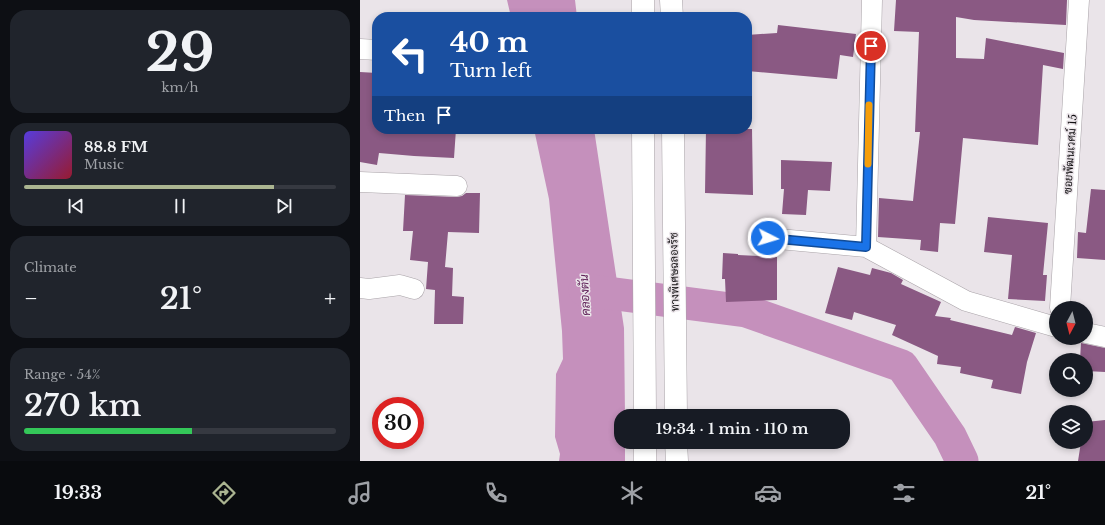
<!DOCTYPE html>
<html lang="en">
<head>
<meta charset="utf-8">
<style>
  :root { --surface:#171b24; --page:#20242c; --text:#f1f3f6; --muted:#9ea1a6; --line:#363941; --accent:#abb591 }
  body { margin:0; font-family:"Libre Baskerville",Sarabun,serif; background:var(--page); color:var(--text); height:100vh; display:flex; flex-direction:column; font-size:15px; white-space:nowrap }
  * { box-sizing:border-box; margin:0 }
  p { font-size:13px; color:var(--muted) }
  .icon { flex:none; width:22px; height:22px; fill:none; stroke:currentColor; stroke-width:2; stroke-linecap:round; stroke-linejoin:round }
  .map { position:relative; flex:1; overflow:hidden }
  .side { display:flex; flex-direction:column; gap:10px; padding:10px; background:#0d0f14; width:360px }
  .side>* { flex:none }
  .guide { position:absolute; left:12px; top:12px; width:380px; height:122px; border-radius:16px; box-shadow:0 2px 6px #0003; background:#1a4fa0; color:#fff; overflow:hidden }
  .needle { width:26px; rotate:187deg }
  .tools { position:absolute; left:689px; top:301px; display:grid; gap:8px }
  .tools a { display:grid; place-items:center; width:44px; height:44px; border-radius:50%; background:var(--surface); box-shadow:0 2px 6px #0003; font-size:20px }
  .speed { position:absolute; left:12px; top:397px; display:flex; gap:8px; font-size:20px; font-weight:700; text-align:center }
  .speed>* { display:grid; place-content:center; width:52px; height:52px; border-radius:50%; background:var(--surface); box-shadow:0 2px 6px #0003; line-height:1 }
  .speed .limit { border:6px solid #d22; background:#fff; color:#111 }
  .pin { position:absolute; display:grid; place-items:center; width:34px; height:34px; color:#fff; margin:-17px; border:2px solid #fff; border-radius:50%; box-shadow:0 1px 4px #0007 }
  .me { position:absolute; width:44px; margin:-22px; rotate:95deg; stroke-linejoin:round; filter:drop-shadow(0 0 3px #0008) }
  .turn { display:flex; align-items:center; gap:14px; height:84px; padding:0 12px; font-size:18px }
  .turn .icon { width:52px; height:52px; stroke-width:2.5 }
  .turn b { display:block; font-size:28px; line-height:34px }
  .then { display:flex; align-items:center; height:38px; padding:0 12px; background:#0003; gap:8px; font-size:15px }
  .big { font-size:30px; font-weight:600; line-height:1.1 }
  .side .card { flex:1; display:flex; flex-direction:column; justify-content:center; gap:6px; min-width:0; padding:0 14px; border-radius:16px; background:var(--page) }
  .side .dial { align-items:center; gap:0 }
  .dial b { font-size:52px; line-height:1 }
  .song { display:flex; align-items:center; gap:12px }
  .cover { width:48px; height:48px; border-radius:6px; background:linear-gradient(135deg,hsl(250 70% 55%),hsl(350 70% 35%)) }
  .played { height:4px; border-radius:2px; background:linear-gradient(90deg,var(--accent) 80%,var(--line) 80%) }
  .keys { display:flex; justify-content:space-around; direction:ltr }
  .heat { display:flex; justify-content:space-between; align-items:center; font-size:22px; direction:ltr }
  .charge { height:6px; border-radius:3px; background:linear-gradient(90deg,#34c759 54%,var(--line) 0) }
  .trip { position:absolute; left:254px; top:409px; width:236px; height:40px; border-radius:16px; background:var(--surface); box-shadow:0 2px 6px #0003; font-weight:600; line-height:40px; text-align:center }
  .tabs { display:flex; height:64px; justify-content:space-around; align-items:center; background:#090b0e; color:var(--muted) }
  .tabs .icon { width:28px; height:28px }
  .tabs .current { color:var(--accent) }
  .tabs b { font-size:18px; color:var(--text) }
  main { display:flex; flex:1; min-height:0 }
  .map>svg:first-child { display:block }
  .water { fill:#c590bc }
  .lines { fill:none; stroke-linecap:round; stroke-linejoin:round }
  .river { stroke:#c590bc; stroke-width:33 }
  .building { fill:#8a5983 }
  .minor-casing { stroke:#a9a3a8; stroke-width:21 }
  .highway-casing { stroke:#a9a3a8; stroke-width:23 }
  .minor { stroke:#fff; stroke-width:20 }
  .highway { stroke:#fff; stroke-width:22 }
  .route-casing { stroke:#114b97; stroke-width:10 }
  .route { stroke:#1a73e8; stroke-width:7 }
  .slow { stroke:#f59e0b; stroke-width:7 }
  .labels { text-anchor:middle; stroke-width:3; stroke-linejoin:round; paint-order:stroke }
  .street-label { font-size:11px; fill:#141214; stroke:#eae4e9 }
  .water-label { font-size:12px; font-style:italic; fill:#5f2158; stroke:#eae4e9 }
</style>
</head>
<body>
<main>
<section class="side">
<div class="card dial"><b>29</b><p>km/h</p></div>
<div class="card">
<div class="song"><i class="cover"></i><div><b>88.8 FM</b><p>Music</p></div></div>
<div class="played"></div>
<div class="keys"><svg class="icon" aria-label="previous" viewBox="0 0 24 24"><path d="M18 5L8 12l10 7zM5 5v14"/></svg><svg class="icon" aria-label="pause" viewBox="0 0 24 24"><path d="M8 5v14M16 5v14"/></svg><svg class="icon" aria-label="next" viewBox="0 0 24 24"><path d="M6 5l10 7-10 7zM19 5v14"/></svg></div>
</div>
<div class="card"><p>Climate</p>
<div class="heat"><a>−</a><b class="big">21°</b><a>+</a></div>
</div>
<div class="card"><p>Range · 54%</p><b class="big">270 km</b><div class="charge"></div></div>
</section>
<div class="map">
<svg width="745" height="461" viewBox="0 0 745 461">
  <rect width="100%" height="100%" fill="#eae4e9"/>
  <!-- water -->
  <path class="water" d="M 147,0 L 215,0 L 217,17 L 151,17 Z
    M 174,129 L 234,129 L 264,328 L 265,416 L 261,416 L 261,442 L 265,442 L 265,461 L 199,461 L 200,454 L 195,437 L 196,374 L 203,359 L 202,331 L 189,199 Z"/>
  <g class="lines">
    <!-- river -->
    <path class="river" d="M 225,290 L 386,311 L 542,366 L 590,436 L 602,461"/>
  </g>
  <!-- building -->
  <path class="building" d="M 536,0 L 707,0 L 706,25 L 614,20 L 596,17 L 596,58 L 624,59 L 626,38 L 704,53 L 703,69 L 683,65 L 678,145 L 603,138 L 595,224 L 580,223 L 578,252 L 560,250 L 561,240 L 518,237 L 519,198 L 553,201 L 560,132 L 555,132 L 559,32 L 534,31 Z
    M 418,25 L 496,34 L 493,57 L 480,55 L 477,79 L 387,71 L 387,35 L 417,33 Z
    M 0,72 L 17,73 L 17,129 L 96,129 L 94,158 L 54,156 L 19,153 L 17,165 L 0,162 Z
    M 346,129 L 392,129 L 393,195 L 345,193 Z
    M 421,160 L 472,162 L 470,191 L 448,190 L 446,215 L 422,214 L 424,189 L 421,189 Z
    M 731,189 L 745,190 L 745,260 L 717,258 L 718,232 L 726,233 Z
    M 106,193 L 120,193 L 119,233 L 88,232 L 85,267 L 93,268 L 92,296 L 104,297 L 103,324 L 74,324 L 75,290 L 66,289 L 68,262 L 50,260 L 53,231 L 43,231 L 45,195 L 97,197 L 102,196 Z
    M 628,217 L 688,223 L 683,275 L 687,275 L 685,301 L 648,299 L 652,255 L 624,252 Z
    M 363,253 L 378,254 L 378,255 L 417,257 L 417,300 L 366,302 L 365,279 L 362,279 Z
    M 478,267 L 510,275 L 512,268 L 531,273 L 543,280 L 541,284 L 581,302 L 575,316 L 591,318 L 590,320 L 652,335 L 655,327 L 676,333 L 667,362 L 661,394 L 631,388 L 633,380 L 600,373 L 601,367 L 577,364 L 578,356 L 532,335 L 536,325 L 494,312 L 492,320 L 465,313 Z
    M 721,343 L 745,348 L 745,372 L 726,371 L 726,360 L 720,360 Z
    M 745,420 L 745,461 L 718,461 L 721,442 L 726,442 L 726,422 Z"/>
  <g class="lines">
    <!-- minor casing -->
    <g class="minor-casing">
      <path id="minor" d="M 0,49 L 17,50
        M 0,182 L 97,186
        M 408,238 L 506,247 L 606,301 L 696,327
        M 506,247 L 512,0
        M 0,288 L 9,289 L 40,285 L 54,289
        M 700,308 L 719,0
        M 726,333 L 745,337"/>
    </g>
    <!-- highway casing -->
    <g class="highway-casing">
      <path id="highway" d="M 283,0 L 283,17
        M 311,0 L 312,17
        M 283,129 L 285,416
        M 313,129 L 316,416
        M 285,442 L 285,461
        M 316,442 L 317,461"/>
    </g>
    <!-- minor -->
    <use href="#minor" class="minor"/>
    <!-- highway -->
    <use href="#highway" class="highway"/>
  </g>
  <g class="lines">
    <!-- route casing -->
    <g class="route-casing">
      <path id="route" d="M 408,238 L 506,247 L 511,46"/>
    </g>
    <!-- route -->
    <use href="#route" class="route"/>
    <!-- slow -->
    <path class="slow" d="M 508,164 L 509,105"/>
  </g>
  <g class="labels">
    <!-- street labels -->
    <g class="street-label">
      <text transform="translate(710 154) rotate(-86)" y="4">ซอยพัฒนเวศม์ 15</text>
      <text transform="translate(314 272) rotate(-91)" y="4">ทางพิเศษฉลองรัช</text>
    </g>
    <!-- water labels -->
    <g class="water-label">
      <text transform="translate(225 295) rotate(-93)" y="4">คลองตัน</text>
    </g>
  </g>
</svg>
<div class="tools">
<a><svg class="needle" viewBox="-14 -14 28 28"><path d="M0-13l5 13h-10z" fill="#e53935"/><path d="M0 13l5-13h-10z" fill="#9ea1a6"/></svg></a>
<a><svg class="icon" aria-label="search" viewBox="0 0 24 24"><circle cx="10" cy="10" r="6"/><path d="M15 15l6 6"/></svg></a>
<a><svg class="icon" aria-label="layers" viewBox="0 0 24 24"><path d="M12 4l9 5-9 5-9-5zM3 14l9 5 9-5"/></svg></a>
</div>
<div class="speed"><div class="limit">30</div></div>
<div class="pin" style="left:511px;top:46px;background:#d93025"><svg class="icon" aria-label="arrive" viewBox="0 0 24 24"><path d="M6 21V4h12l-3 4 3 4H6"/></svg></div>
<svg class="me" style="left:408px;top:238px" viewBox="-20 -20 40 40"><circle r="17" fill="#1a73e8" stroke="#fff" stroke-width="3"/><path d="M0-11L8 9 0 5-8 9z" fill="#fff"/></svg>
<div class="trip">19:34 · 1 min · 110 m</div>
<div class="guide">
<div class="turn"><svg class="icon" aria-label="left" viewBox="0 0 24 24"><path d="M17 20v-9H6M10 6l-5 5 5 5"/></svg><div><b>40 m</b>Turn left</div></div>
<div class="then">Then<svg class="icon" aria-label="arrive" viewBox="0 0 24 24"><path d="M6 21V4h12l-3 4 3 4H6"/></svg></div>
</div>
</div>
</main>
<nav class="tabs">
<b>19:33</b>
<svg class="icon current" aria-label="directions" viewBox="0 0 24 24"><path d="M12 3l9 9-9 9-9-9zM9 14v-3h6M13 9l2 2-2 2"/></svg>
<svg class="icon" aria-label="music" viewBox="0 0 24 24"><path d="M9 18V5l10-2v13"/><circle cx="6" cy="18" r="3"/><circle cx="16" cy="16" r="3"/></svg>
<svg class="icon" aria-label="phone" viewBox="0 0 24 24"><path d="M5 4h4l2 5-3 2q2 4 5 5l2-3 5 2v4C11 20 4 13 5 4z"/></svg>
<svg class="icon" aria-label="climate" viewBox="0 0 24 24"><path d="M12 3v18M4 7l16 10M4 17L20 7"/></svg>
<svg class="icon" aria-label="car" viewBox="0 0 24 24"><path d="M5 17H2v-5l4-1 3-4h7l3 4 3 1v5h-3M9 17h6M6 11h13"/><circle cx="7" cy="17" r="2"/><circle cx="17" cy="17" r="2"/></svg>
<svg class="icon" aria-label="filters" viewBox="0 0 24 24"><path d="M4 7h16M4 17h16"/><circle cx="9" cy="7" r="2"/><circle cx="15" cy="17" r="2"/></svg>
<b>21°</b>
</nav>
</body>
</html>
